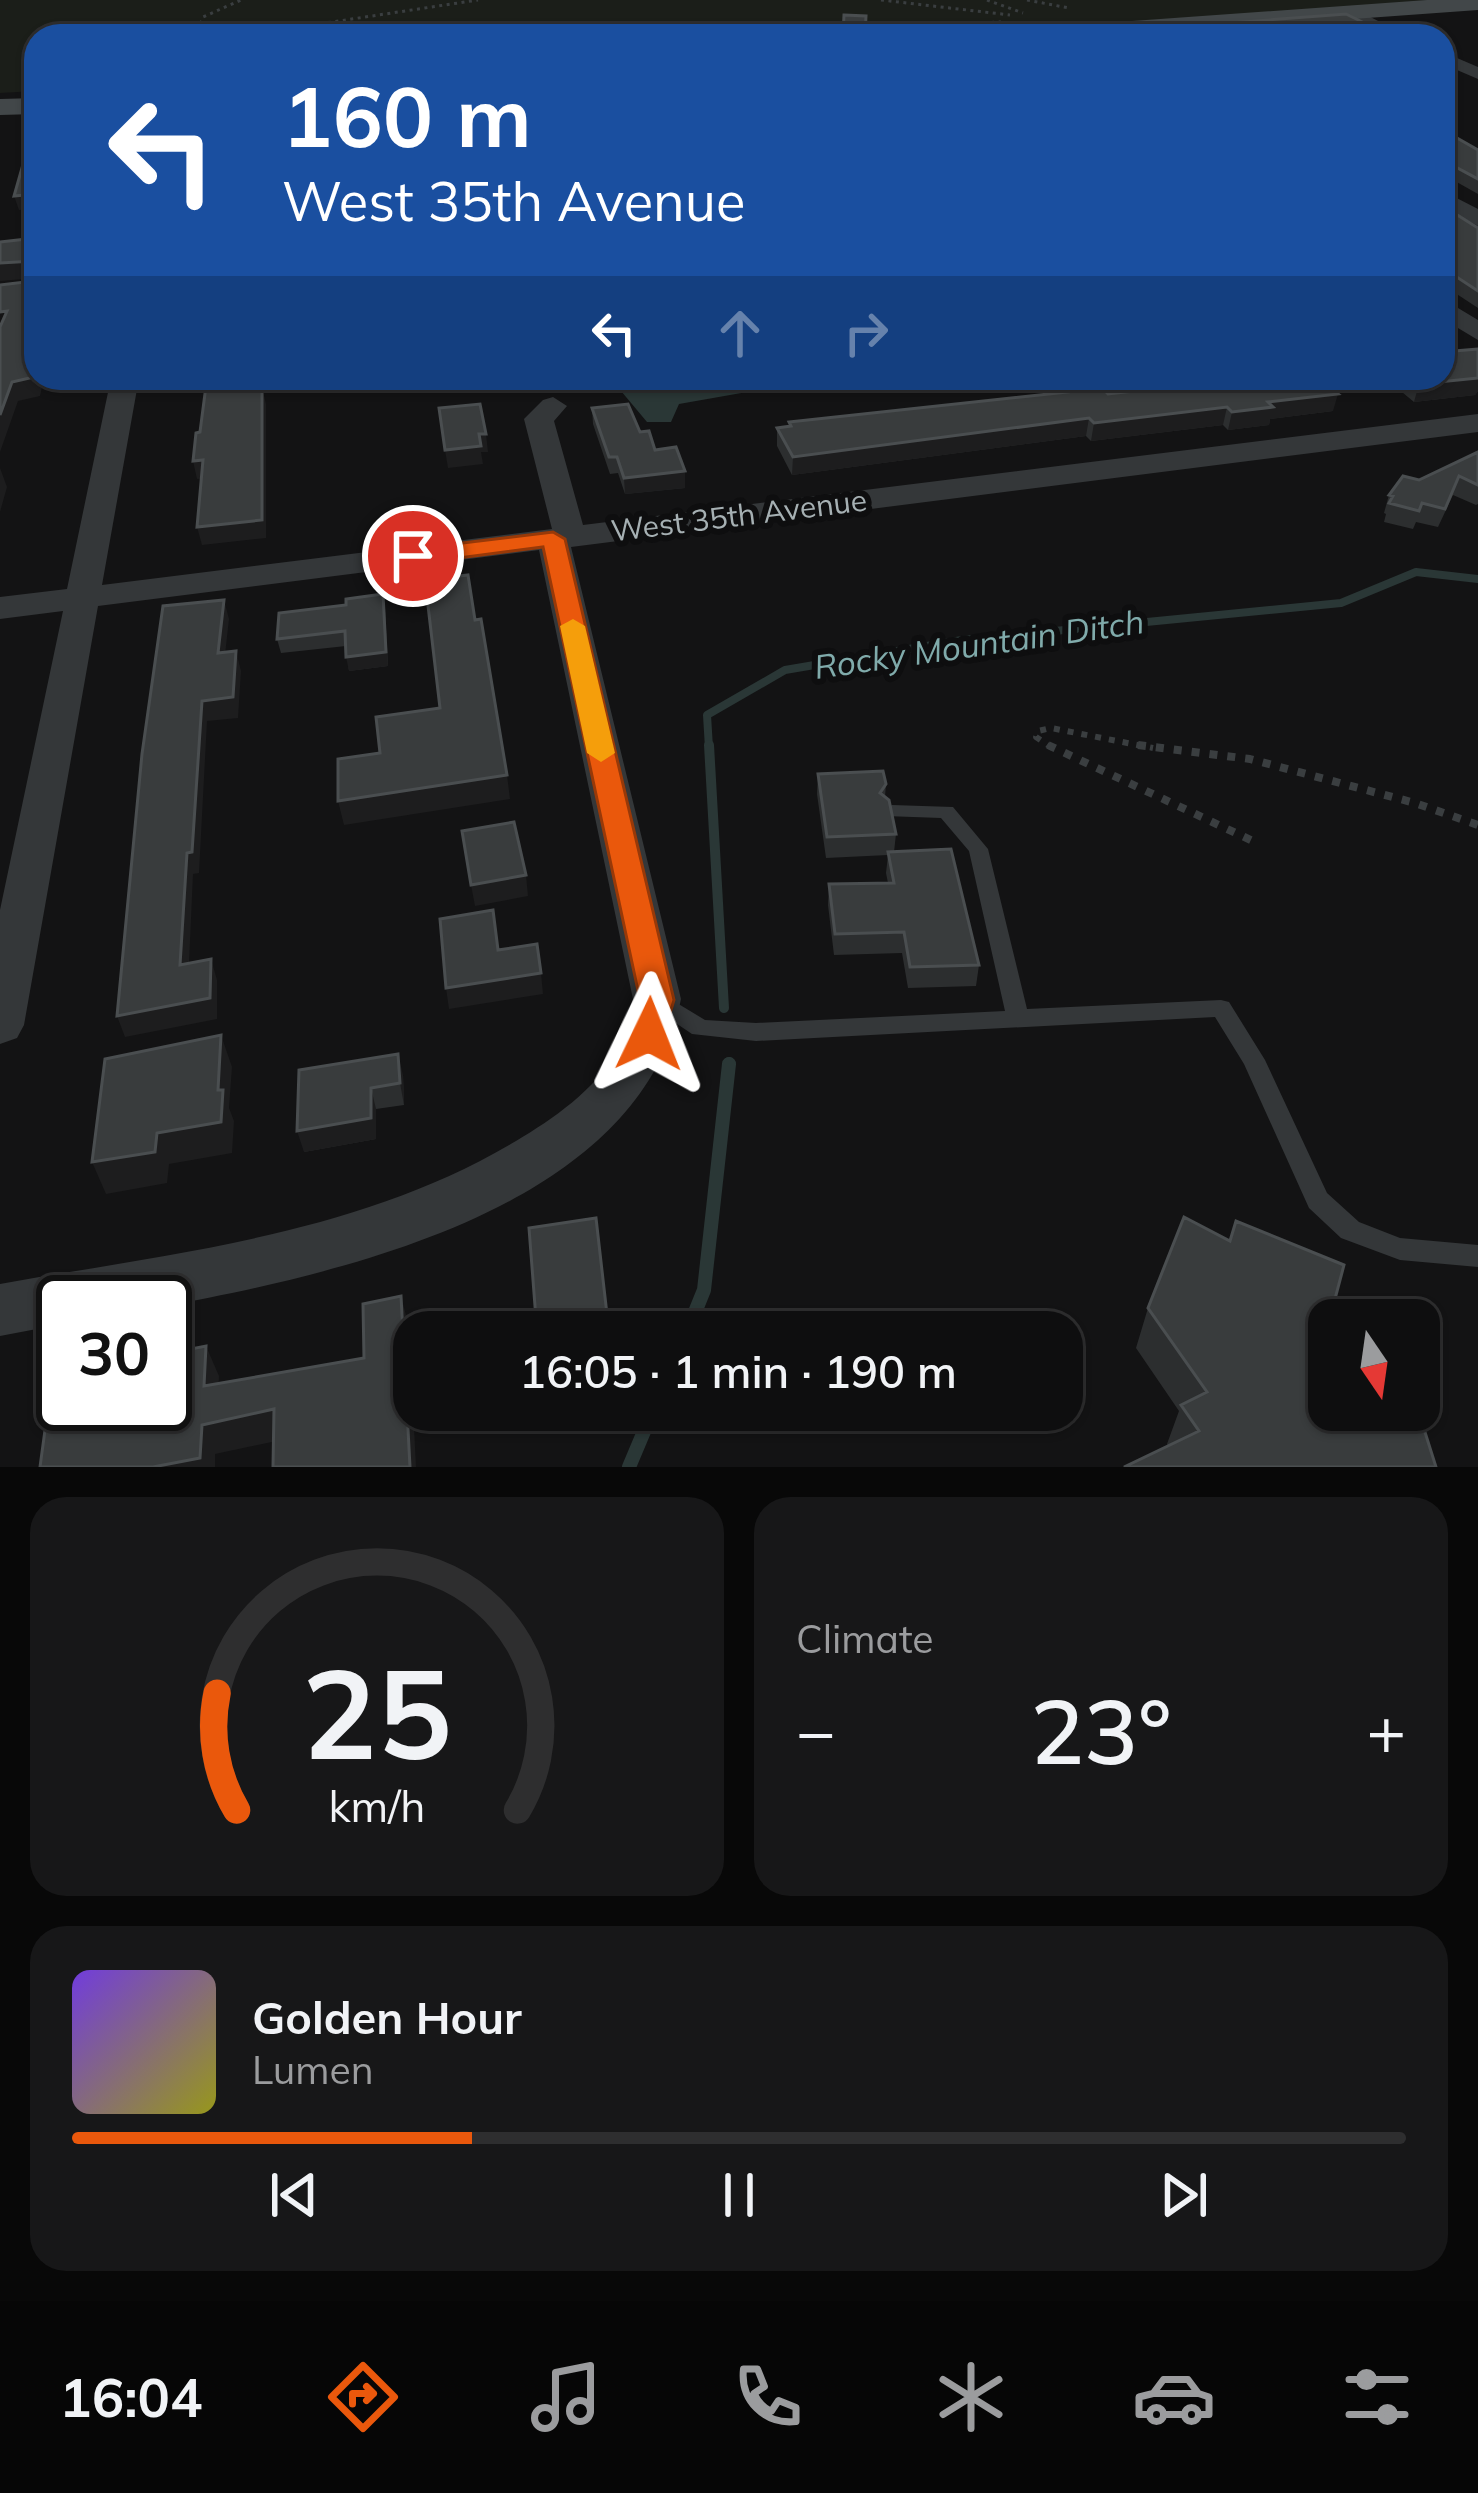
<!DOCTYPE html>
<html lang="en">
<head>
<meta charset="utf-8">
<style>
  :root { --surface:#0e0e0f; --page:#171718; --text:#f1f3f6; --muted:#9b9c9e; --line:#2e2e2f; --accent:#ea580c }
  body { margin:0; font-family:Mulish,sans-serif; background:var(--page); color:var(--text); height:100vh; display:flex; flex-direction:column; font-size:45px; white-space:nowrap }
  * { box-sizing:border-box; margin:0 }
  p { font-size:39px; color:var(--muted) }
  .icon { flex:none; width:66px; height:66px; fill:none; stroke:currentColor; stroke-width:2; stroke-linecap:round; stroke-linejoin:round }
  .map { position:relative; height:1467px; overflow:hidden }
  .panel { display:flex; flex-direction:column; gap:30px; padding:30px; background:#080808; flex:1 }
  .panel>* { flex:none }
  .guide { position:absolute; left:24px; top:24px; width:1431px; height:366px; border-radius:36px; box-shadow:0 3px 9px #0004,0 0 0 3px var(--line); background:#1a4fa0; color:#fff; overflow:hidden }
  .needle { width:78px; rotate:167deg }
  .fabs { position:absolute; left:1308px; top:1299px; display:grid; gap:24px }
  .fabs a { display:grid; place-items:center; width:132px; height:132px; border-radius:24px; background:var(--surface); box-shadow:0 3px 9px #0004,0 0 0 3px var(--line); font-size:60px }
  .speed { position:absolute; left:36px; top:1275px; display:flex; gap:24px; font-size:60px; font-weight:700; text-align:center }
  .speed>* { display:grid; place-content:center; width:156px; height:156px; border-radius:50%; background:var(--surface); box-shadow:0 3px 9px #0004,0 0 0 3px var(--line); line-height:1 }
  .speed .limit { border:6px solid #111; border-radius:18px; background:#fff; color:#111 }
  .pin { position:absolute; display:grid; place-items:center; width:102px; height:102px; color:#fff; margin:-51px; border:6px solid #fff; border-radius:50%; box-shadow:0 3px 12px #0007 }
  .me { position:absolute; width:132px; margin:-66px; rotate:2deg; stroke-linejoin:round; filter:drop-shadow(0 0 9px #0008) }
  .turn { display:flex; align-items:center; gap:42px; height:252px; padding:0 60px; font-size:54px }
  .turn .icon { width:156px; height:156px; stroke-width:2.5 }
  .turn b { display:block; font-size:84px; line-height:102px }
  .lanes { display:flex; align-items:center; height:114px; padding:0 60px; background:#0003; justify-content:center; gap:60px; direction:ltr }
  .lanes .off { opacity:.35 }
  .big { font-size:90px; font-weight:600; line-height:1.1 }
  .panel .widget { flex:1; display:flex; flex-direction:column; justify-content:center; gap:18px; min-width:0; padding:0 42px; border-radius:36px; background:var(--page) }
  .panel .dial { align-items:center; gap:0 }
  .dial svg { height:312px; overflow:visible; fill:none; stroke:var(--line); stroke-width:7; stroke-linecap:round; text-anchor:middle }
  .dial text { fill:var(--text); stroke:none }
  .song { display:flex; align-items:center; gap:36px }
  .cover { width:144px; height:144px; border-radius:18px; background:linear-gradient(135deg,hsl(260 70% 55%),hsl(60 70% 35%)) }
  .played { height:12px; border-radius:6px; background:linear-gradient(90deg,var(--accent) 30%,var(--line) 30%) }
  .keys { display:flex; justify-content:space-around; direction:ltr }
  .heat { display:flex; justify-content:space-between; align-items:center; font-size:66px; direction:ltr }
  .panel .tiles { flex:1; display:grid; gap:30px; grid-template-columns:1fr 1fr }
  .widget:last-child { grid-column:span 2 }
  .trip { position:absolute; left:393px; top:1311px; width:690px; height:120px; border-radius:36px; background:var(--surface); box-shadow:0 3px 9px #0004,0 0 0 3px var(--line); font-weight:600; line-height:120px; text-align:center }
  .tabs { display:flex; height:192px; justify-content:space-around; align-items:center; background:#060606; color:var(--muted) }
  .tabs .icon { width:84px; height:84px }
  .tabs .current { color:var(--accent) }
  .tabs b { font-size:54px; color:var(--text) }
  .map>svg:first-child { display:block }
  .green { fill:#1b1e19 }
  .water { fill:#2a3736 }
  .lines { fill:none; stroke-linecap:round; stroke-linejoin:round }
  .stream-far2 { stroke:#2a3736; stroke-width:8 }
  .stream-far1 { stroke:#2a3736; stroke-width:10 }
  .stream { stroke:#2a3736; stroke-width:14 }
  .path-far2 { stroke:#3a3e40; stroke-width:3; stroke-dasharray:3 4.5; stroke-linecap:butt }
  .path-far1 { stroke:#3a3e40; stroke-width:6; stroke-dasharray:6 8; stroke-linecap:butt }
  .path { stroke:#3a3e40; stroke-width:8; stroke-dasharray:8 10; stroke-linecap:butt }
  .lane { fill:#343739; fill-rule:evenodd }
  .street { fill:#343739; fill-rule:evenodd }
  .secondary { fill:#424749; fill-rule:evenodd }
  .wall { fill:#2c2e2f }
  .shaded-wall { fill:#1d1d1e }
  .building { fill:#393c3d; stroke:#4a4e50; stroke-width:3 }
  .route { fill:#ea580c; stroke:#983908; stroke-width:3 }
  .slow { fill:#f59e0b }
  .labels { text-anchor:middle; stroke-width:12; stroke-linejoin:round; paint-order:stroke }
  .street-label { font-size:30px; fill:#a6b0b3; stroke:#0e0e0f }
  .water-label { font-size:33px; font-style:italic; fill:#80abab; stroke:#0e0e0f }
</style>
</head>
<body>
<div class="map">
<svg width="1478" height="1467" viewBox="0 0 1478 1467">
  <rect width="100%" height="100%" fill="#131314"/>
  <!-- green -->
  <path class="green" d="M 0,0 L 1460,0 L 1044,27 L 990,36 L 36,36 L 36,91 L 0,93 Z"/>
  <!-- water -->
  <path class="water" d="M 597,378 L 995,378 L 747,392 L 679,404 L 671,422 L 647,422 L 616,385 Z"/>
  <g class="lines">
    <!-- stream-far2 -->
    <path class="stream-far2" d="M 709,748 L 707,715 L 785,670 L 962,640 L 1341,603 L 1416,572 L 1478,579"/>
    <!-- stream-far1 -->
    <path class="stream-far1" d="M 709,745 L 724,1008
      M 728,1067 L 729,1062"/>
    <!-- stream -->
    <path class="stream" d="M 687,1332 L 704,1290 L 729,1064
      M 629,1467 L 653,1410"/>
    <!-- path-far2 -->
    <path class="path-far2" d="M 881,0 L 1010,15
      M 987,0 L 1023,13
      M 1027,0 L 1069,8
      M 208,36 L 200,25 L 203,17 L 241,0
      M 239,36 L 478,0
      M 669,36 L 1001,22"/>
    <!-- path-far1 -->
    <path class="path-far1" d="M 1052,748 L 1036,737 L 1038,731 L 1051,728 L 1153,748"/>
    <!-- path -->
    <path class="path" d="M 1048,745 L 1255,842
      M 1138,745 L 1250,759 L 1415,803 L 1478,825"/>
    <!-- lane -->
    <path class="lane" d="M 892,805 L 953,807 L 988,849 L 1027,1009 L 1221,1000 L 1229,1002 L 1265,1060 L 1327,1193 L 1359,1222 L 1400,1238 L 1478,1245 L 1478,1267 L 1400,1260 L 1341,1238 L 1309,1208 L 1244,1064 L 1215,1017 L 756,1041 L 692,1034 L 649,1005 L 646,999 L 649,993 L 657,991 L 705,1020 L 756,1023 L 1005,1011 L 969,851 L 941,818 L 885,816 L 882,811 Z"/>
    <!-- street -->
    <path class="street" d="M 1343,9 L 1355,9 L 1407,36 L 1386,36 L 1343,15 Z
      M 1443,52 L 1478,67 L 1478,79 L 1443,64 Z
      M 1443,191 L 1478,209 L 1478,226 L 1443,207 Z
      M 1443,299 L 1478,320 L 1478,340 L 1443,319 Z
      M 111,378 L 139,378 L 102,585 L 552,529 L 524,419 L 543,400 L 553,397 L 567,406 L 554,421 L 583,525 L 1478,414 L 1478,432 L 571,547 L 681,999 C 640,1208 343,1273 165,1306 L 165,1302 L 63,1302 L 63,1324 L 0,1336 L 0,1284 C 177,1252 359,1235 516,1141 C 553,1119 595,1090 617,1051 C 626,1036 629,1016 633,999 L 539,550 L 98,606 L 24,1025 L 17,1038 L 0,1044 L 0,910 L 63,611 L 0,619 L 0,597 L 67,589 Z"/>
    <!-- secondary -->
    <path class="secondary" d="M 1427,0 L 1478,0 L 1478,10 L 1116,36 L 1008,36 L 1020,29 Z
      M 36,98 L 36,114 L 0,115 L 0,99 Z"/>
  </g>
  <!-- wall -->
  <path class="wall" d="M 1443,130 L 1478,150 L 1478,194 L 1446,176 Z
    M 1443,206 L 1478,228 L 1478,308 L 1443,285 Z
    M 1478,349 L 1478,391 L 1475,395 L 1414,402 L 1385,378 L 1443,378 Z
    M 1207,378 L 1318,378 L 1333,411 L 1270,419 L 1269,425 L 1228,430 L 1223,425 L 1091,441 L 1086,436 L 792,475 L 777,446 L 777,428 L 789,427 L 789,422 L 1055,393 L 1057,380 L 1108,394 L 1206,383 Z
    M 592,408 L 640,432 L 685,488 L 625,494 L 618,473 L 610,474 L 593,424 Z
    M 1478,452 L 1478,504 L 1476,505 L 1453,495 L 1438,527 L 1416,522 L 1413,529 L 1384,522 L 1386,514 L 1384,513 L 1389,495 Z
    M 385,608 L 388,666 L 349,671 L 346,646 L 281,653 L 277,639 Z
    M 818,774 L 886,784 L 885,797 L 896,834 L 894,852 L 979,965 L 976,986 L 908,988 L 902,953 L 834,955 L 828,905 L 829,884 L 888,883 L 886,873 L 888,855 L 826,858 L 817,794 Z
    M 299,1070 L 403,1075 L 404,1105 L 376,1109 L 376,1139 L 304,1152 Z
    M 1148,1308 L 1331,1314 L 1436,1467 L 1168,1446 L 1167,1444 L 1179,1411 L 1136,1348 Z
    M 544,1410 L 618,1410 L 618,1414 L 546,1426 Z"/>
  <!-- shaded-wall -->
  <path class="shaded-wall" d="M 36,194 L 36,209 L 19,210 L 14,196 Z
    M 34,261 L 36,278 L 0,281 L 0,263 Z
    M 36,369 L 36,378 L 44,378 L 40,396 L 18,401 L 0,452 L 0,415 L 12,382 Z
    M 1478,378 L 1478,391 L 1475,395 L 1414,402 L 1419,384 Z
    M 262,387 L 266,404 L 266,538 L 202,545 L 197,527 Z
    M 1338,394 L 1333,411 L 1270,419 L 1269,425 L 1228,430 L 1232,412 L 1268,402 Z
    M 1227,407 L 1223,425 L 1091,441 L 1094,423 Z
    M 1089,418 L 1086,436 L 792,475 L 793,457 Z
    M 479,434 L 486,434 L 488,452 L 481,452 L 483,464 L 448,468 L 445,450 Z
    M 203,460 L 208,478 L 197,479 L 193,461 Z
    M 0,468 L 7,487 L 0,512 Z
    M 685,471 L 685,488 L 625,494 L 624,478 Z
    M 383,594 L 388,666 L 349,671 L 346,657 Z
    M 224,600 L 229,619 L 223,673 L 218,653 Z
    M 236,651 L 241,671 L 238,718 L 207,721 L 199,873 L 193,874 L 188,986 L 180,965 L 187,853 L 202,701 Z
    M 507,775 L 510,799 L 344,825 L 338,801 Z
    M 526,875 L 528,896 L 475,906 L 471,885 Z
    M 211,959 L 217,980 L 217,1019 L 125,1037 L 117,1016 Z
    M 541,973 L 543,994 L 449,1009 L 446,988 Z
    M 221,1035 L 232,1067 L 229,1108 L 234,1121 L 232,1153 L 169,1164 L 167,1183 L 106,1194 L 92,1162 L 157,1133 L 218,1090 Z
    M 398,1054 L 403,1075 L 404,1105 L 400,1083 Z
    M 371,1088 L 376,1109 L 376,1139 L 304,1152 L 297,1131 Z
    M 401,1296 L 409,1327 L 416,1467 L 410,1467 Z
    M 206,1346 L 219,1376 L 217,1416 L 204,1386 Z
    M 274,1409 L 286,1439 L 215,1454 L 215,1467 L 153,1467 L 202,1425 Z"/>
  <!-- building -->
  <path class="building" d="M 1346,14 L 1391,36 L 1105,36 L 1100,33 Z
    M 844,15 L 866,16 L 865,36 L 843,36 Z
    M 1443,130 L 1478,150 L 1478,179 L 1450,164 L 1443,175 Z
    M 36,160 L 36,194 L 14,196 L 24,161 Z
    M 1443,206 L 1478,228 L 1478,291 L 1443,268 Z
    M 36,238 L 36,369 L 34,377 L 12,382 L 0,415 L 0,327 L 7,311 L 0,312 L 0,285 L 34,281 L 34,261 L 0,263 L 0,242 Z
    M 1478,349 L 1478,378 L 1419,384 L 1411,378 L 1443,378 L 1443,352 Z
    M 207,378 L 257,378 L 256,388 L 262,387 L 262,520 L 197,527 L 203,460 L 193,461 L 196,433 L 200,432 Z
    M 1076,378 L 1093,378 L 1108,394 L 1215,382 L 1211,378 L 1318,378 L 1338,394 L 1268,402 L 1273,407 L 1232,412 L 1227,407 L 1094,423 L 1089,418 L 793,457 L 777,428 L 791,426 L 789,422 L 1067,392 L 1057,380 Z
    M 480,404 L 486,434 L 479,434 L 481,446 L 445,450 L 439,408 Z
    M 628,404 L 640,432 L 649,431 L 655,450 L 676,447 L 685,471 L 624,478 L 617,457 L 609,457 L 592,408 Z
    M 1478,452 L 1478,485 L 1459,476 L 1445,509 L 1422,503 L 1419,511 L 1389,503 L 1393,496 L 1389,495 L 1403,476 L 1419,480 Z
    M 468,575 L 475,620 L 481,619 L 507,775 L 338,801 L 338,759 L 380,753 L 376,717 L 440,708 L 425,580 Z
    M 383,594 L 386,652 L 346,657 L 345,631 L 277,639 L 279,613 L 346,605 L 346,599 Z
    M 224,600 L 218,653 L 236,651 L 233,697 L 202,701 L 192,852 L 187,853 L 180,965 L 211,959 L 210,998 L 117,1016 L 142,754 L 163,606 Z
    M 883,771 L 886,784 L 880,793 L 889,800 L 896,834 L 827,837 L 818,774 Z
    M 514,822 L 526,875 L 471,885 L 462,831 Z
    M 951,849 L 979,965 L 910,967 L 904,932 L 835,934 L 829,884 L 894,883 L 888,852 Z
    M 493,910 L 498,950 L 537,944 L 541,973 L 446,988 L 440,919 Z
    M 221,1035 L 218,1090 L 223,1090 L 221,1122 L 157,1133 L 155,1152 L 92,1162 L 105,1059 Z
    M 398,1054 L 400,1083 L 371,1088 L 371,1118 L 297,1131 L 299,1070 Z
    M 1184,1217 L 1230,1241 L 1236,1221 L 1344,1265 L 1331,1314 L 1336,1320 L 1329,1320 L 1329,1410 L 1418,1410 L 1436,1467 L 1124,1467 L 1199,1431 L 1181,1405 L 1207,1392 L 1148,1308 Z
    M 596,1218 L 609,1332 L 537,1332 L 529,1228 Z
    M 401,1296 L 410,1467 L 273,1467 L 274,1409 L 202,1425 L 200,1458 L 153,1467 L 40,1467 L 48,1408 L 72,1404 L 165,1404 L 165,1354 L 206,1346 L 204,1386 L 364,1358 L 363,1304 Z"/>
  <!-- route -->
  <path class="route" d="M 553,532 L 565,539 L 674,1000 L 661,1043 L 649,1047 L 637,1043 L 632,1034 L 640,1000 L 543,547 L 413,564 L 401,556 L 413,549 Z"/>
  <!-- slow -->
  <path class="slow" d="M 573,619 L 585,626 L 615,753 L 601,762 L 587,753 L 560,626 Z"/>
  <g class="labels">
    <!-- street labels -->
    <g class="street-label">
      <text transform="translate(739 516) rotate(-7)" y="10">West 35th Avenue</text>
    </g>
    <!-- water labels -->
    <g class="water-label">
      <text transform="translate(979 644) rotate(-8)" y="12">Rocky Mountain Ditch</text>
    </g>
  </g>
</svg>
<div class="fabs">
<a><svg class="needle" viewBox="-14 -14 28 28"><path d="M0-13l5 13h-10z" fill="#e53935"/><path d="M0 13l5-13h-10z" fill="#9b9c9e"/></svg></a>
</div>
<div class="speed"><div class="limit">30</div></div>
<div class="pin" style="left:413px;top:556px;background:#d93025"><svg class="icon" aria-label="arrive" viewBox="0 0 24 24"><path d="M6 21V4h12l-3 4 3 4H6"/></svg></div>
<svg class="me" style="left:649px;top:1034px" viewBox="-20 -20 40 40"><path d="M0-17L14 15 0 8-14 15z" fill="#ea580c" stroke="#fff" stroke-width="4"/></svg>
<div class="trip">16:05 · 1 min · 190 m</div>
<div class="guide">
<div class="turn"><svg class="icon" aria-label="left" viewBox="0 0 24 24"><path d="M17 20v-9H6M10 6l-5 5 5 5"/></svg><div><b>160 m</b>West 35th Avenue</div></div>
<div class="lanes"><svg class="icon" aria-label="left" viewBox="0 0 24 24"><path d="M17 20v-9H6M10 6l-5 5 5 5"/></svg><svg class="icon off" aria-label="ahead" viewBox="0 0 24 24"><path d="M12 20V5M6 11l6-6 6 6"/></svg><svg class="icon off" aria-label="right" viewBox="0 0 24 24"><path d="M7 20v-9h11M14 6l5 5-5 5"/></svg></div>
</div>
</div>
<section class="panel">
<div class="tiles">
<div class="widget dial"><svg viewBox="0 0 100 80">
<path d="M14 69A42 42 0 1 1 86 69"/>
<path d="M14 69A42 42 0 0 1 9 39" stroke="#ea580c"/>
<text x="50" y="56" font-size="32" font-weight="700">25</text>
<text x="50" y="72" font-size="11">km/h</text>
</svg></div>
<div class="widget"><p>Climate</p>
<div class="heat"><a>−</a><b class="big">23°</b><a>+</a></div>
</div>
<div class="widget">
<div class="song"><i class="cover"></i><div><b>Golden Hour</b><p>Lumen</p></div></div>
<div class="played"></div>
<div class="keys"><svg class="icon" aria-label="previous" viewBox="0 0 24 24"><path d="M18 5L8 12l10 7zM5 5v14"/></svg><svg class="icon" aria-label="pause" viewBox="0 0 24 24"><path d="M8 5v14M16 5v14"/></svg><svg class="icon" aria-label="next" viewBox="0 0 24 24"><path d="M6 5l10 7-10 7zM19 5v14"/></svg></div>
</div>
</div>
</section>
<nav class="tabs">
<b>16:04</b>
<svg class="icon current" aria-label="directions" viewBox="0 0 24 24"><path d="M12 3l9 9-9 9-9-9zM9 14v-3h6M13 9l2 2-2 2"/></svg>
<svg class="icon" aria-label="music" viewBox="0 0 24 24"><path d="M9 18V5l10-2v13"/><circle cx="6" cy="18" r="3"/><circle cx="16" cy="16" r="3"/></svg>
<svg class="icon" aria-label="phone" viewBox="0 0 24 24"><path d="M5 4h4l2 5-3 2q2 4 5 5l2-3 5 2v4C11 20 4 13 5 4z"/></svg>
<svg class="icon" aria-label="climate" viewBox="0 0 24 24"><path d="M12 3v18M4 7l16 10M4 17L20 7"/></svg>
<svg class="icon" aria-label="car" viewBox="0 0 24 24"><path d="M5 17H2v-5l4-1 3-4h7l3 4 3 1v5h-3M9 17h6M6 11h13"/><circle cx="7" cy="17" r="2"/><circle cx="17" cy="17" r="2"/></svg>
<svg class="icon" aria-label="filters" viewBox="0 0 24 24"><path d="M4 7h16M4 17h16"/><circle cx="9" cy="7" r="2"/><circle cx="15" cy="17" r="2"/></svg>
</nav>
</body>
</html>
